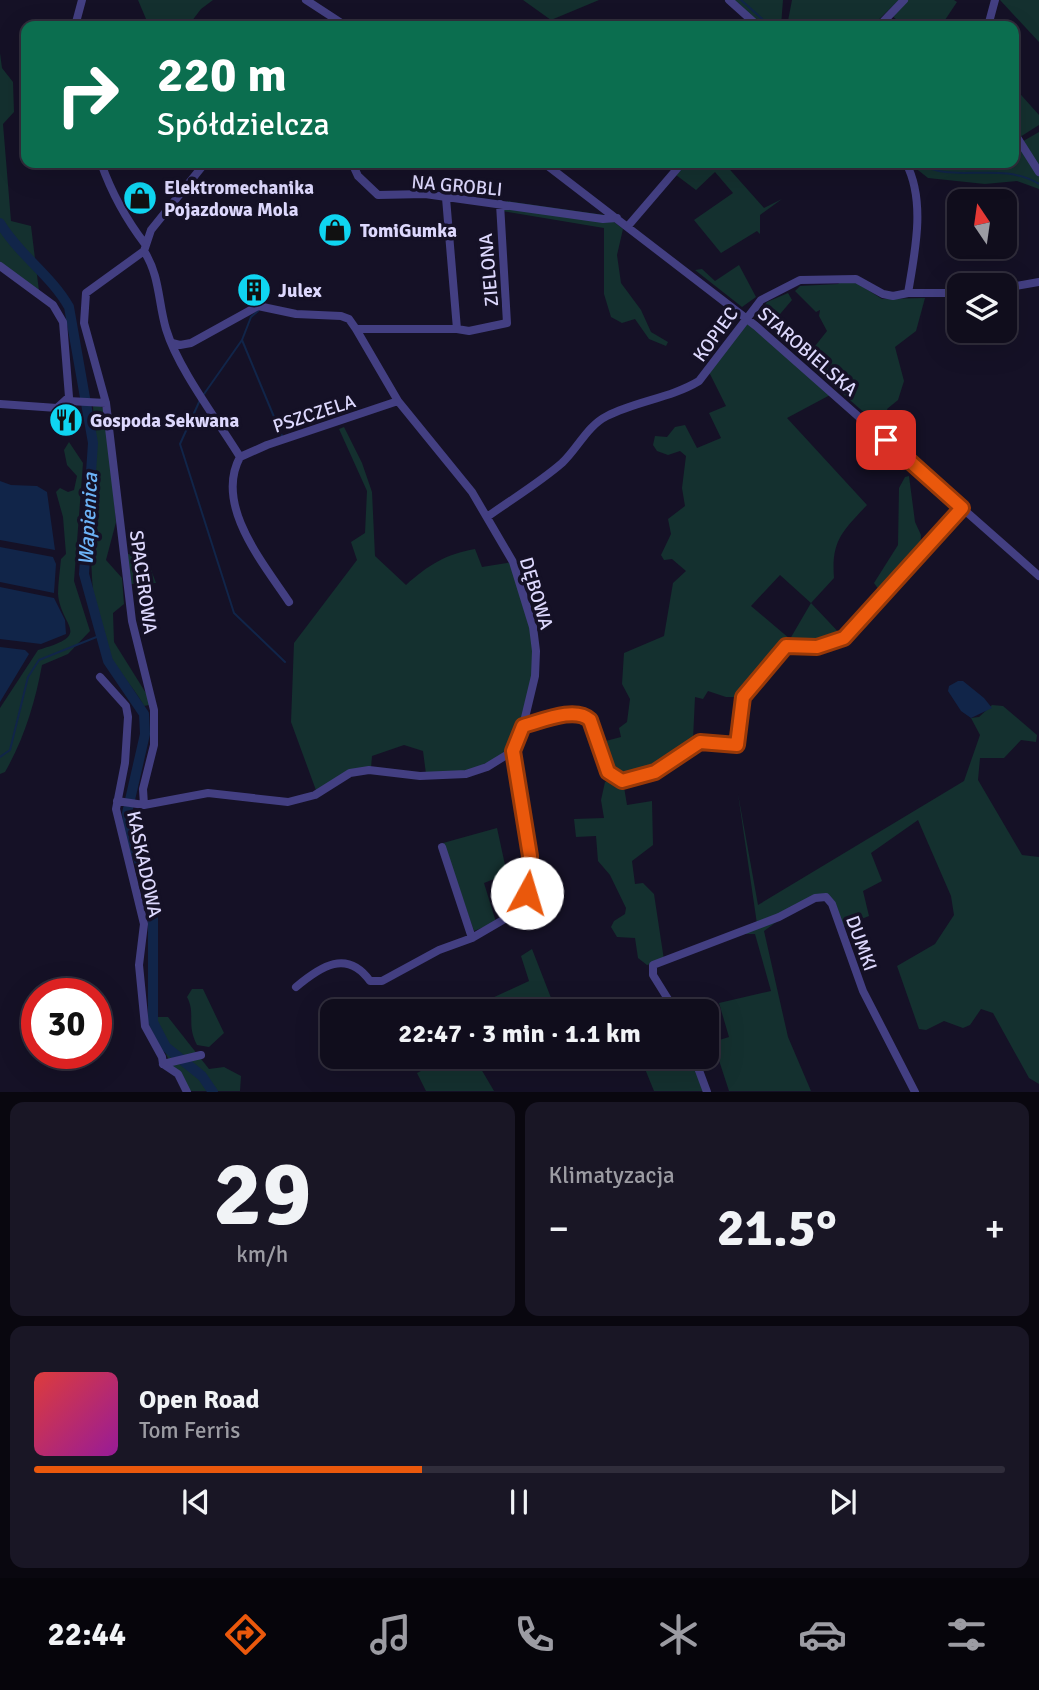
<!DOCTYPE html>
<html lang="pl">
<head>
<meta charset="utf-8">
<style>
  :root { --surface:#100d1c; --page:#191625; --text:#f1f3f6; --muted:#9c9ca3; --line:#302d3b; --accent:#ea580c }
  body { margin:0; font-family:Signika,sans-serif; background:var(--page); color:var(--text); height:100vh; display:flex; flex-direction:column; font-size:26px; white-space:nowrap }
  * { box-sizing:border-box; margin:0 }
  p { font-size:23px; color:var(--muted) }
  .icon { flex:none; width:38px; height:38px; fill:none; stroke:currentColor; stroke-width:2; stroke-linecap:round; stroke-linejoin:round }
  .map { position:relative; height:1092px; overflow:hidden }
  .sheet { display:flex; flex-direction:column; gap:10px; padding:10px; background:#09070f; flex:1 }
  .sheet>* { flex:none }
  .top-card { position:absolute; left:21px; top:21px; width:998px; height:147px; border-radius:14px; box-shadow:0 7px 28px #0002,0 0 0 2px var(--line); background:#0b6e4f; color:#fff; overflow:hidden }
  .needle { width:46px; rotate:347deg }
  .buttons { position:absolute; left:947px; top:189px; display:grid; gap:14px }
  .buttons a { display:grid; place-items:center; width:70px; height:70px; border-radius:14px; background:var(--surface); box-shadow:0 7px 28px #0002,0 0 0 2px var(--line); font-size:35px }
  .speed { position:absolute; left:21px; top:978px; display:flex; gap:14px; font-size:35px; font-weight:700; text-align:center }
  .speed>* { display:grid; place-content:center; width:91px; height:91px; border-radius:50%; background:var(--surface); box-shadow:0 7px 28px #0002,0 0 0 2px var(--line); line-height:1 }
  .speed .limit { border:10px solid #d22; background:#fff; color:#111 }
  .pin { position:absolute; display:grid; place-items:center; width:60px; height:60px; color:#fff; margin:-30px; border-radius:14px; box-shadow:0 4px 10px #0006 }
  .me { position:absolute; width:77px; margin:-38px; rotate:6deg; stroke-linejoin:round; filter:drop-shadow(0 0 5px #0008) }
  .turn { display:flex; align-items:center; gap:24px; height:147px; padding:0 21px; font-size:32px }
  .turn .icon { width:91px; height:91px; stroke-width:2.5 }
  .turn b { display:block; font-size:49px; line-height:60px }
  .big { font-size:52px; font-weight:700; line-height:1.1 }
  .sheet .card { flex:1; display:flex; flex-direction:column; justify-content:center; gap:10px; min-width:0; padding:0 24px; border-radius:14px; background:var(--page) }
  .sheet .dial { align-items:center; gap:0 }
  .dial b { font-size:91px; line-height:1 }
  .song { display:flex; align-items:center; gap:21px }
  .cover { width:84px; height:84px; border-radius:10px; background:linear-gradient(135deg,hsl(0 70% 55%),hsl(300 70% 35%)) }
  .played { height:7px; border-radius:4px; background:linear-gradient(90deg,var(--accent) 40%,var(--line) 40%) }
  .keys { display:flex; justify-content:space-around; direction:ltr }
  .heat { display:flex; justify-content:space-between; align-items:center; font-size:38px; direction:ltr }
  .sheet .tiles { flex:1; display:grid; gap:10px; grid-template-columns:1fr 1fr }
  .card:last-child { grid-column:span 2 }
  .trip { position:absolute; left:320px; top:999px; width:399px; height:70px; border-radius:14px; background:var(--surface); box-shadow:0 7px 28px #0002,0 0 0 2px var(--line); font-weight:700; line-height:70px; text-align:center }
  .tabs { display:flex; height:112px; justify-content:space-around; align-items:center; background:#06050b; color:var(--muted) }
  .tabs .icon { width:49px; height:49px }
  .tabs .active { color:var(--accent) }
  .tabs b { font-size:32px; color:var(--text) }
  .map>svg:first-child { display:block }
  .green { fill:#14302f; fill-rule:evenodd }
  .water { fill:#112549 }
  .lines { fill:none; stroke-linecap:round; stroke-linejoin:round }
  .stream { stroke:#112549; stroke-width:2 }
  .river { stroke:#112549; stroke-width:10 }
  .minor { stroke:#433f82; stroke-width:8 }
  .route-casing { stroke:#983908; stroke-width:18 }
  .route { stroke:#ea580c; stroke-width:12 }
  .labels { text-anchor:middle; stroke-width:7; stroke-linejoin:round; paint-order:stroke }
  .street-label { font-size:19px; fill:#ddd8fd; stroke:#151126 }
  .poi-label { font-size:19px; font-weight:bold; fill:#ddd8fd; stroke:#151126; text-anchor:start }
  .water-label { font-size:21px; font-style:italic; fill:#6cb3f7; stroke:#151126 }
</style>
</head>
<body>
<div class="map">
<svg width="1039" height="1092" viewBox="0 0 1039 1092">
  <rect width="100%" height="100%" fill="#151126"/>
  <!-- green -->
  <path class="green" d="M 138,0 L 213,0 L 201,9 L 188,26 L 149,26 Z
    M 523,0 L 599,0 L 551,20 Z
    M 734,0 L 783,0 L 781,26 L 762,26 Z
    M 792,0 L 899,0 L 872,26 L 787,26 Z
    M 907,0 L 954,0 L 957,2 L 941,26 L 904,26 L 891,15 Z
    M 1000,0 L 1039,0 L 1039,42 Z
    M 0,53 L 2,68 L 13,82 L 14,112 L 3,124 L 11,221 L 31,226 L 39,291 L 0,263 Z
    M 1013,86 L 1039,115 L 1039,125 L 1020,137 L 1013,125 Z
    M 1039,132 L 1039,189 L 1017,181 L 985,184 L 928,178 L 909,163 L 1013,163 L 1013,147 Z
    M 687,163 L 724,163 L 764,208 L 782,199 L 760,215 L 760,234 L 757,231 L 721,253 L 694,220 L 733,193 L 715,172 L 696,190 L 676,175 Z
    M 507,201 L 605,215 L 623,229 L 617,255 L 621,283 L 641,310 L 651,332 L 668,342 L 666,346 L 649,339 L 635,319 L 622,323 L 611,317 L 604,294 L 604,228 L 502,211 Z
    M 739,265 L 756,297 L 742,307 L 695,270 L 702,269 L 715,281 Z
    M 843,280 L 857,283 L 882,299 L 925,298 L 916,331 L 895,347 L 904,381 L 898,400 L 887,409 L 891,421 L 883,429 L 804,360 L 827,331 L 819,316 L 820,310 L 816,312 L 795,291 L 800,286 L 838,284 Z
    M 788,293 L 792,300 L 769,327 L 756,317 L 767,302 Z
    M 748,323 L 830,395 L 787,418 L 867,505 C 843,531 831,540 834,578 L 811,603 L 844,638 L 832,645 L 792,644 L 743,697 L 726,697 L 708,691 L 703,699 L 695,697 L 693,739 L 700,742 L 671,763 L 623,781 L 627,805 L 652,801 L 653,845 L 632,861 L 635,884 L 643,883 L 654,894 L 664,960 L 647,965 L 638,958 L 635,938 L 617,937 L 611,927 L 614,921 L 625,914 L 626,908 L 610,875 L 598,861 L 596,836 L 576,837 L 574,819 L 604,818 L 601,800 L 605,782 L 614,779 L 598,743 L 621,737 L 619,728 L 627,722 L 630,699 L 622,684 L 624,653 L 664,636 L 673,583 L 686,571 L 672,559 L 664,560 L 661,555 L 671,534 L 668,519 L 685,506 L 682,488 L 686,456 L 680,451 L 668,455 L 657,451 L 653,445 L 655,436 L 667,437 L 675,427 L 685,425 L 697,448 L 721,438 L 709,413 L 726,406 L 708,370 ZM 780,575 L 811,603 L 790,639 L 751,606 Z
    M 93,406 L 101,406 L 106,413 L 116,522 L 106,560 L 122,578 L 124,604 L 113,613 L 114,642 L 149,698 L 149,705 L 144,706 C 133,685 115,670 106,647 C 79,583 98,477 93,406 Z
    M 344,427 L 362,463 L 372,492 L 375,556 L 406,585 C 428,565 446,554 475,549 L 482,567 L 513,562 L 533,627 L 535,676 L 513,751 L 465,773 L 426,774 L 423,751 L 404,745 L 372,756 L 371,768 L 349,772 L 317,793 L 291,722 L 294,643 L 357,560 L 351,542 L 365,533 L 367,491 L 339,429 Z
    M 69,442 L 83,463 L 74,581 L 90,631 L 68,654 L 42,665 C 35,703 24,739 5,772 L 0,774 L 0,708 L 38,650 C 94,634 61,628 58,594 C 58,583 60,570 61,559 L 66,554 L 63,517 L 56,492 L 60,488 L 68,492 L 74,490 L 77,476 L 67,465 L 64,450 Z
    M 909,476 L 915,522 L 921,535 L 920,556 L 890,590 L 879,590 L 874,583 L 898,545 L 899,488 L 905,477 Z
    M 144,551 L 156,583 L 130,584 L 126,554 L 132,554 L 132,559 L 144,559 Z
    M 992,705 L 1003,706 L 1037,735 L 1036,742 L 1021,740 L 1004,758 L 980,758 L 978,780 L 1022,855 L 1039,857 L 1039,1084 L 1029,1078 L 993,1013 L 981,1009 L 970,1025 L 963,1028 L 944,1021 L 926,1030 L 919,1029 L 897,966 L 935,944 L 954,915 L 951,896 L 918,820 L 871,853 L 882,881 L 863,891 L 869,916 L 842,927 L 826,896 L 757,924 L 738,794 L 758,905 L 964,781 L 980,735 L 971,718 L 979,717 Z
    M 497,828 L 507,874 L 484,883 L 496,922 L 474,931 L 443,843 Z
    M 779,920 L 764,931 L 788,1037 L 811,1091 L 729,1091 L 713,1042 L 729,1037 L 719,1003 L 771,991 L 755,934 L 742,934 Z
    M 532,949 L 553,1003 L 537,1011 L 464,1011 L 529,981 L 521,956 Z
    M 192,989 L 203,989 L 224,1033 L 209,1047 L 197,1045 C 186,1024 196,1014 187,997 Z
    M 149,1017 L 168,1017 L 209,1069 L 224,1067 L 241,1076 L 240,1091 L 183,1091 Z
    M 448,1057 L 474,1057 L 494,1091 L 426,1091 L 417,1073 Z
    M 646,1057 L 693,1057 L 706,1091 L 654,1091 L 643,1064 Z"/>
  <!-- water -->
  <path class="water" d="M 0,481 L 11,485 L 37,486 L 47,492 L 55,550 L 0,540 Z
    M 0,547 L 53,557 L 56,564 L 54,593 L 0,582 Z
    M 0,587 L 54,598 L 65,620 L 66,634 L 41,644 L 0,639 Z
    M 0,647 L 25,650 L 29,654 L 0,702 Z
    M 958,681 L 963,681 L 984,698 L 992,708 L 971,718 L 961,711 L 948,691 L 949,686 Z"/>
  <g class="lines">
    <!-- stream -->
    <path class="stream" d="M 741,0 L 770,26
      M 921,163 C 949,185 1001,160 1039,184
      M 242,340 L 282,436
      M 204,394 L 242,340 L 251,317 L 258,311
      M 200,400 L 180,444 L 234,613 L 285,662
      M 0,757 L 10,750 L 28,677 L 39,660 L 99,636"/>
    <!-- river -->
    <path class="river" d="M 0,223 C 19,255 51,275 69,307 L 93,443 L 84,574 L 108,661 L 144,714 L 145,734 L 127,813 L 130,838 L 153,897 L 153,1022 L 166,1047 L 202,1076 L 213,1092"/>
    <!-- minor -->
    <path class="minor" d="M 306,0 L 346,26
      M 729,0 L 758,26
      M 75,26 L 82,0
      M 879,26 L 904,0
      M 988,26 L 995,0
      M 1013,131 L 1039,172
      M 101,163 C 112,194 125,218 145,244
      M 352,163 L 358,176 L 378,195 L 425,194 L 603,219 L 617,218
      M 544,163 L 756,326 L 1039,576
      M 906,163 C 926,201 915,252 908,293
      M 628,226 L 682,163
      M 144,251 C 160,276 158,302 166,329 C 178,369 218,421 240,457 C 214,505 263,563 289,602
      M 0,266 L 53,305 L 63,322 L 69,397 L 57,408 L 0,404
      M 1004,288 L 1039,282
      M 457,329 L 469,331 L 507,323 L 500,204
      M 172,343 L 180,345 L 191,343 L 258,306 L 296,314 L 341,316 L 349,319 L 356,329 L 457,329 L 446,198
      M 68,401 L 106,403
      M 240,457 L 267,445 L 398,401
      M 487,517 C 512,499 539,483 562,463 C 578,448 587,426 607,416 C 636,401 671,398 699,381 L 761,300 L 800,280 L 856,279 L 883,294 L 893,296 L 908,293 L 959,293
      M 100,677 L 126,706 L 128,717 L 125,763 L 116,809 L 144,924 L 139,965 L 145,1026 L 162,1057 L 163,1064
      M 523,726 C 542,721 575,706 590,720 L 608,772 L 622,781 L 655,772 L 700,742 L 737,745 L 743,697 L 786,646 L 817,647 L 844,638 L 963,507
      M 117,801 L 144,805 L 208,793 L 288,802 L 315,795 L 350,773 L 369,770 L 420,776 L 466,774 L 487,767 L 513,751 L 523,726 L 535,676 L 536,651 L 533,627 L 513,562 L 472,492 L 398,401 L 356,329
      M 144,805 L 143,789 L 154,745 L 154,710 L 132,621 L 106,403 L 84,323 L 86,293 L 144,251 L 151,230 L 205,163
      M 442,847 L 472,938
      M 296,987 C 321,966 347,949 370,981 L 382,981 L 439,950 L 472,938 L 510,916 L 521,905 L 531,869 L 513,751
      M 676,1012 L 653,975 L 653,965 L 779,917 L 815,898 L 826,897 L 832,904 L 863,991 L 915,1092
      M 694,1057 L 707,1092
      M 163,1064 L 201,1055
      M 163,1064 L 178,1074 L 187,1092"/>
  </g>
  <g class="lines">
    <!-- route casing -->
    <g class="route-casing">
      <path id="route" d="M 527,893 L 530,856 L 513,751 L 523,726 C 542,721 575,706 590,720 L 608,772 L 622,781 L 655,772 L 700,742 L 737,745 L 743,697 L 786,646 L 817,647 L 844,638 L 962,508 L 886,440"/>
    </g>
    <!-- route -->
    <use href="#route" class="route"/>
  </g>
  <!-- icons -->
  <defs>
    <g id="shop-disc" transform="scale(1.75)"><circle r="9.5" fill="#0fd5f1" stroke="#151126"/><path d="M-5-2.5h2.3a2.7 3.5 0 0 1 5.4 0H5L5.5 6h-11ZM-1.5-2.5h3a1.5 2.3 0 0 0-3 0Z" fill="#111"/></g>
    <g id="building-disc" transform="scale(1.75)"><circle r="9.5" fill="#0fd5f1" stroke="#151126"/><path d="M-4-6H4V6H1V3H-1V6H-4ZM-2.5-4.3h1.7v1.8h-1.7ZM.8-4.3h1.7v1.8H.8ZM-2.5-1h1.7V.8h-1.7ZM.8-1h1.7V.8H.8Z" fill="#111"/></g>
    <g id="restaurant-disc" transform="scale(1.75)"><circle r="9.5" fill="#0fd5f1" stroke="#151126"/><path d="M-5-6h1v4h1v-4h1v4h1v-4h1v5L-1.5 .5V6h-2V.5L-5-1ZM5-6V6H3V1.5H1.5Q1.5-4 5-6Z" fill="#111"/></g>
  </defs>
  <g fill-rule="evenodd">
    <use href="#shop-disc" x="140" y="198"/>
    <use href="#shop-disc" x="335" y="230"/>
    <use href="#building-disc" x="254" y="290"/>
    <use href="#restaurant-disc" x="66" y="420"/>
  </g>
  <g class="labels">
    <!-- street labels -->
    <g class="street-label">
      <text transform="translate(457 185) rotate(5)" y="7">NA GROBLI</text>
      <text transform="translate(488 270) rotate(-95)" y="7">ZIELONA</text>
      <text transform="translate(715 334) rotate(-54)" y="7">KOPIEC</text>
      <text transform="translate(808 351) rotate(41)" y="7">STAROBIELSKA</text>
      <text transform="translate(314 413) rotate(-18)" y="7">PSZCZELA</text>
      <text transform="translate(144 582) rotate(82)" y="7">SPACEROWA</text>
      <text transform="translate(537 593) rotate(73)" y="7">DĘBOWA</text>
      <text transform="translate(145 864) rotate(78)" y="7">KASKADOWA</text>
      <text transform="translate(862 943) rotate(70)" y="7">DUMKI</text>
    </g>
    <!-- poi labels -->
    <g class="poi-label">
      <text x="164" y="194">Elektromechanika<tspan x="164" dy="22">Pojazdowa Mola</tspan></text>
      <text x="360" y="237">TomiGumka</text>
      <text x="278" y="297">Julex</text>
      <text x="90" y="427">Gospoda Sekwana</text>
    </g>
    <!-- water labels -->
    <g class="water-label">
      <text transform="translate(88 519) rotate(-87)" y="7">Wapienica</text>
    </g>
  </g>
</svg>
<div class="buttons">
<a><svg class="needle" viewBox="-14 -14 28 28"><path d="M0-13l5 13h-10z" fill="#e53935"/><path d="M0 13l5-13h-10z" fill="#9c9ca3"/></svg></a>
<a><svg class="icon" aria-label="layers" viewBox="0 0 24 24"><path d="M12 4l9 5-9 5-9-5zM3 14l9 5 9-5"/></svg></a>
</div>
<div class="speed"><div class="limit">30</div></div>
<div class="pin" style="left:886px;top:440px;background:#d93025"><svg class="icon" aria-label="arrive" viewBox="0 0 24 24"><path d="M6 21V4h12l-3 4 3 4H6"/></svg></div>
<svg class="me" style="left:527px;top:893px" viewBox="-20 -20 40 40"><circle r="19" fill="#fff"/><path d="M0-13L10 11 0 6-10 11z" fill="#ea580c"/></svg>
<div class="trip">22:47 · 3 min · 1.1 km</div>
<div class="top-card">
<div class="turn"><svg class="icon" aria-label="right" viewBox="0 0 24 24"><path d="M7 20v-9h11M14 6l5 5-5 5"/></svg><div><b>220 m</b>Spółdzielcza</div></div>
</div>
</div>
<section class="sheet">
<div class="tiles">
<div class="card dial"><b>29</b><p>km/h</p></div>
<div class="card"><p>Klimatyzacja</p>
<div class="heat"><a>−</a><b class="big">21.5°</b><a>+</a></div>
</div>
<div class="card">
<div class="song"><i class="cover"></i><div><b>Open Road</b><p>Tom Ferris</p></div></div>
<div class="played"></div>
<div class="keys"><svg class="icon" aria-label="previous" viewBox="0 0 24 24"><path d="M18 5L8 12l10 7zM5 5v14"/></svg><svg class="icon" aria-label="pause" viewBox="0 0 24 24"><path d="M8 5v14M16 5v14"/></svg><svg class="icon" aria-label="next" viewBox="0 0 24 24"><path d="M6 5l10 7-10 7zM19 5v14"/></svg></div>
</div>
</div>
</section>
<nav class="tabs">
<b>22:44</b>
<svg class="icon active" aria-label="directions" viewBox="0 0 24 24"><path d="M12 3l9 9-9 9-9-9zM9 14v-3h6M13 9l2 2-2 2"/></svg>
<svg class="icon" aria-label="music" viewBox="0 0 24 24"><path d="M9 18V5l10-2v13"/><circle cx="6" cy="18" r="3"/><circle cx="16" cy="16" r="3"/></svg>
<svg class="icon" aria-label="phone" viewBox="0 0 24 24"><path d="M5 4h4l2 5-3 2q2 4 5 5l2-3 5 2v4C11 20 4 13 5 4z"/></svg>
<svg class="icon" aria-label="climate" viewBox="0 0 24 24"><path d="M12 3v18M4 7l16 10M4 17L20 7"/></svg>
<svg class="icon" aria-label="car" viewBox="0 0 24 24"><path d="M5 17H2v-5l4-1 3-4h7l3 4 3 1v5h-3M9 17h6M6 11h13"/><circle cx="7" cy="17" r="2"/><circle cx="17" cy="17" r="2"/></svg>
<svg class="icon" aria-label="filters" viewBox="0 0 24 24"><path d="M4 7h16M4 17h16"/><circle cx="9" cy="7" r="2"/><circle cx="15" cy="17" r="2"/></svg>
</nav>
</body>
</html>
